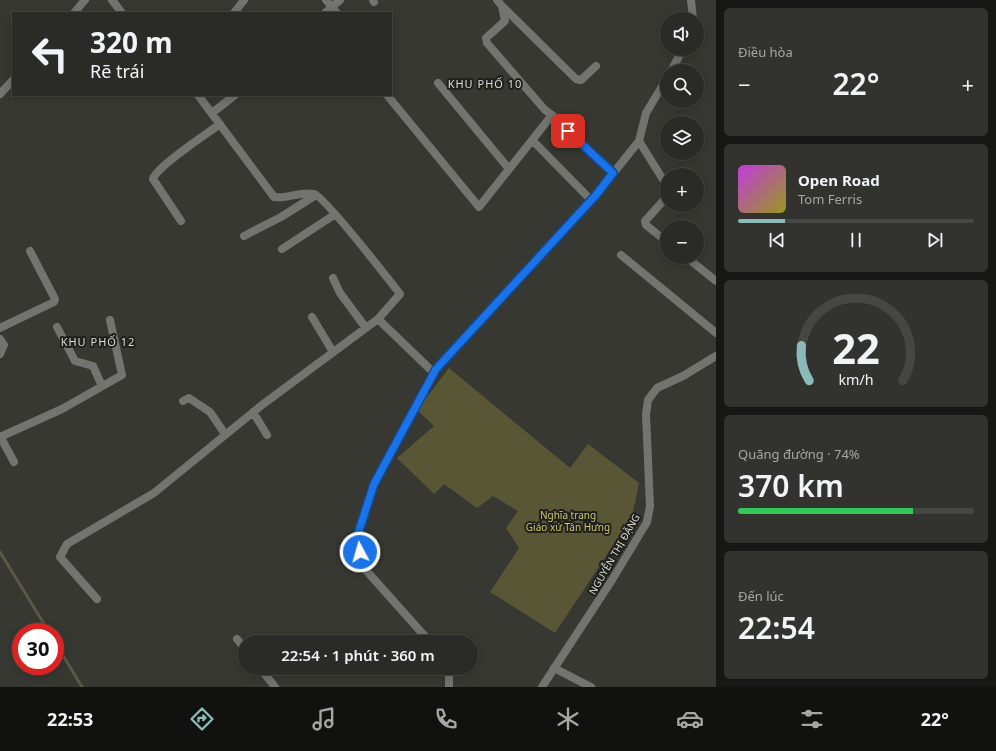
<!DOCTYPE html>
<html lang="vi">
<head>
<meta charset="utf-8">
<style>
  :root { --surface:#2a2a26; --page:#32322e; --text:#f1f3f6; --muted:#a5a7a7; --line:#464643; --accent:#8bbbb9 }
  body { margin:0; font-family:"Noto Sans",sans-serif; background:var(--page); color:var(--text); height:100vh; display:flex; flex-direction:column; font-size:15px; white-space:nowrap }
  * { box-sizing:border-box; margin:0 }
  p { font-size:13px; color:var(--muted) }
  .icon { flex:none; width:22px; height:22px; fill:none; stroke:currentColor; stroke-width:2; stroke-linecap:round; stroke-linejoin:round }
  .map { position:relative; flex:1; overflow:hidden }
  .sheet { display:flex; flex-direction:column; gap:8px; padding:8px; background:#171715; width:280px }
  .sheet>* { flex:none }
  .hud { position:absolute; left:12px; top:12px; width:380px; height:84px; border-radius:0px; box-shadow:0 2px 10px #0003,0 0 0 1px var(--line); background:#2a2a26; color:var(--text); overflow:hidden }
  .tools { position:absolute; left:660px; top:12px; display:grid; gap:8px }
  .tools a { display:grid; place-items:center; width:44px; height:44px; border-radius:50%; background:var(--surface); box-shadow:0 2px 10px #0003,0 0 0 1px var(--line); font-size:20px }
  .speed { position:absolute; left:12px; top:623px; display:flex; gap:8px; font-size:20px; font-weight:700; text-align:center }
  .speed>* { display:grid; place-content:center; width:52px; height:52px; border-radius:50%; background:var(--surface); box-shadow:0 2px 10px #0003,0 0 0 1px var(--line); line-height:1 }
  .speed .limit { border:6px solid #d22; background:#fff; color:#111 }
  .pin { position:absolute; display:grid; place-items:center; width:34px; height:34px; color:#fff; margin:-17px; border-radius:8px; box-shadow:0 2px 6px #0006 }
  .me { position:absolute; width:44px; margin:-22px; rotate:354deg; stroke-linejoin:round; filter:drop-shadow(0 0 3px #0008) }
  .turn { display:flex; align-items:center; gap:14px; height:84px; padding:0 12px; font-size:18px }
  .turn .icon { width:52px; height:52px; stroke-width:2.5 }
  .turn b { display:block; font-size:28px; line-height:34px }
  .big { font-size:30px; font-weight:600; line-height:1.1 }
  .sheet .widget { flex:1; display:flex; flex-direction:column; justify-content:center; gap:6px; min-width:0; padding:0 14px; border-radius:6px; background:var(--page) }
  .sheet .dial { align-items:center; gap:0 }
  .dial svg { height:104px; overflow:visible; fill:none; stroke:var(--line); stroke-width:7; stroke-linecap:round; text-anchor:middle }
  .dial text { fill:var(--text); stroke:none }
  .song { display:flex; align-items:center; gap:12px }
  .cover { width:48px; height:48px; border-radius:6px; background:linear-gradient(135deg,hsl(290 70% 55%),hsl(60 70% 35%)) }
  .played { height:4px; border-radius:2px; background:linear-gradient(90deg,var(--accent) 20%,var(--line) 20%) }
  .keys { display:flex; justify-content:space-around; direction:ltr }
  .heat { display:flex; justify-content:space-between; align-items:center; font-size:22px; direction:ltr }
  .charge { height:6px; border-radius:3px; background:linear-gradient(90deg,#34c759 74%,var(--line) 0) }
  .trip { position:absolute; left:238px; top:635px; width:240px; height:40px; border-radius:20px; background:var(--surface); box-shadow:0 2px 10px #0003,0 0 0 1px var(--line); font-weight:600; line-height:40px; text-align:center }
  .tab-bar { display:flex; height:64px; justify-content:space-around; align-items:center; background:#11110f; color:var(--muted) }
  .tab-bar .icon { width:28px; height:28px }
  .tab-bar .active { color:var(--accent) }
  .tab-bar b { font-size:18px; color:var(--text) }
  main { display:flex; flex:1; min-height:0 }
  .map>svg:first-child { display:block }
  .green { fill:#595636 }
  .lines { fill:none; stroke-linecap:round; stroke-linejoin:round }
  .stream { stroke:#5a5944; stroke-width:3 }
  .minor { stroke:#737370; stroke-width:8 }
  .tertiary { stroke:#737370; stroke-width:8 }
  .route-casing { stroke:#114b97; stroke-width:10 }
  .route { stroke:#1a73e8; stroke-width:7 }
  .labels { text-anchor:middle; stroke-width:4; stroke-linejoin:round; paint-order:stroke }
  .park-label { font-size:10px; fill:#cdc672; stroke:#1f1f1c }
  .street-label { font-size:10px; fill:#dcdcd8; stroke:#1f1f1c }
  .neighbourhood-label { font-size:11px; letter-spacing:1px; fill:#dcdcd8; stroke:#1f1f1c }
</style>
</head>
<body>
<main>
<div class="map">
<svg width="716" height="687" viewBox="0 0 716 687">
  <rect width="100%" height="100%" fill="#383832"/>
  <!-- green -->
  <path class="green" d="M 449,368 L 570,468 L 588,444 L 639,483 L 632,517 L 555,633 L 490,592 L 519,548 L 506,528 L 518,511 L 493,496 L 477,508 L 444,484 L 434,494 L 397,458 L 434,426 L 417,410 Z"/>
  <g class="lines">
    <!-- stream -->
    <path class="stream" d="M 0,552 L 49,632
      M 55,642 L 82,687"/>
    <!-- minor -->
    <path class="minor" d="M 112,0 L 122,13
      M 326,0 L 337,13
      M 373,0 L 374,2
      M 691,0 L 693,19
      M 502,6 L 576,79 L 581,80 L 596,66
      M 74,13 L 85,0
      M 234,13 L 244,0
      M 325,13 L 340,0
      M 671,71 L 683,49
      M 438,83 L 509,169
      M 0,94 L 13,80
      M 198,95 L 274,197 C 288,199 300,191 314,194 C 325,197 389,280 400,294 L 378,319
      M 387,95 L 479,207 L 552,115 L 545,110 L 487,43 L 486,38 L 505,21 L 502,6 L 497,0
      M 212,113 L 235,95
      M 552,115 L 613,173
      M 532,140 L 591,200
      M 639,141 L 667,186
      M 667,193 L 664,200 L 645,221 L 646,225 L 667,242
      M 181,221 L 153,179 C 157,166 207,134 220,124
      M 244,236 L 281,217 L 316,195
      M 282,249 L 334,215
      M 621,255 L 716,333
      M 686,257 L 716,281
      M 333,278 L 340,293 L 366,328
      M 312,317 L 333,352
      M 57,327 L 75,361 L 93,366 L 102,386
      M 0,328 L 54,302 L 55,299 L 30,251
      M 0,339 L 4,345 L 0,354
      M 183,401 L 189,398 L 210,412 L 225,434
      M 253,412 L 267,435
      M 0,436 L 14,462
      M 0,437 L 62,409 L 122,375 L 110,320
      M 97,599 L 60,557 L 67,544 L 154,493 L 262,405 L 378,319 L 434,373
      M 237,639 L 245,649
      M 430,642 L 364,568 L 357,537 L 374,484 L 436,369 L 596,195 L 639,141 L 646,113 L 667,78
      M 260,668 L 275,687
      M 445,668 L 449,675 L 449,687
      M 554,668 L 591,687"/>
    <!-- tertiary -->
    <path class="tertiary" d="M 542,687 L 612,580 L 647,522 L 650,506 L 646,415 L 648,400 L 657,388 L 683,376 L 716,356"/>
  </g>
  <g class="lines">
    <!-- route casing -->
    <g class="route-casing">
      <path id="route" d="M 360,552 L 357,537 L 374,484 L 436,369 L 596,195 L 613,173 L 568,131"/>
    </g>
    <!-- route -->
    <use href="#route" class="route"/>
  </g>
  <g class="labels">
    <!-- park labels -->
    <g class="park-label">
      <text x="568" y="519">Nghĩa trang<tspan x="568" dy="12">Giáo xứ Tân Hưng</tspan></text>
    </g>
    <!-- street labels -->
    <g class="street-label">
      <text transform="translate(614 554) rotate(-60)" y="4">NGUYỄN THỊ ĐẶNG</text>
    </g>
    <!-- neighbourhood labels -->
    <g class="neighbourhood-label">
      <text x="485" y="88">KHU PHỐ 10</text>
      <text x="98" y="346">KHU PHỐ 12</text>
    </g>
  </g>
</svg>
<div class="tools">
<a><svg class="icon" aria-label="sound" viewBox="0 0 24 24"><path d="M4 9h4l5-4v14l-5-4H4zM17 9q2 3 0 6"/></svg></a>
<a><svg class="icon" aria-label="search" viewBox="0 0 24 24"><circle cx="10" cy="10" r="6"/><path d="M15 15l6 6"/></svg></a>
<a><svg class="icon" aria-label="layers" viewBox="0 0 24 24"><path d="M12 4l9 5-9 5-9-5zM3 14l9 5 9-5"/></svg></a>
<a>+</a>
<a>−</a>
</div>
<div class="speed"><div class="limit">30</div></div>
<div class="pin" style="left:568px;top:131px;background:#d93025"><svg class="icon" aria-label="arrive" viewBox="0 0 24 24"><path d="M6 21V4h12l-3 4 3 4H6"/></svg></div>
<svg class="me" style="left:360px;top:552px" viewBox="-20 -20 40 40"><circle r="17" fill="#1a73e8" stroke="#fff" stroke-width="3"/><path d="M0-11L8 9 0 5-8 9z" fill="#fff"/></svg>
<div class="trip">22:54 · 1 phút · 360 m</div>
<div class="hud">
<div class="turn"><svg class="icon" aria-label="left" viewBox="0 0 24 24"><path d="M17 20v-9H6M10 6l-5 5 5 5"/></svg><div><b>320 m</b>Rẽ trái</div></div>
</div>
</div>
<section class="sheet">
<div class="widget"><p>Điều hòa</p>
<div class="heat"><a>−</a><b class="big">22°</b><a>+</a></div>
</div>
<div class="widget">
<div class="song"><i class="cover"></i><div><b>Open Road</b><p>Tom Ferris</p></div></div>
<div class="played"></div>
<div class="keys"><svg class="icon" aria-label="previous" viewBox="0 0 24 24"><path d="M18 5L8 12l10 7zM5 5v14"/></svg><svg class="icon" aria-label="pause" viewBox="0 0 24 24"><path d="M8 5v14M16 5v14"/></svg><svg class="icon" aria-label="next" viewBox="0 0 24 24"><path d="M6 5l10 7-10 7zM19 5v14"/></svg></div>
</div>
<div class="widget dial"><svg viewBox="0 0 100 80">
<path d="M14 69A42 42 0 1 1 86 69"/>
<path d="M14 69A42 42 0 0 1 8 42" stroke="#8bbbb9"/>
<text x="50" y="56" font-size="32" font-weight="700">22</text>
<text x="50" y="72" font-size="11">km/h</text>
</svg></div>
<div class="widget"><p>Quãng đường · 74%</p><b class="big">370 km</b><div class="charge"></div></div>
<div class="widget"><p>Đến lúc</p><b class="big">22:54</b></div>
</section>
</main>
<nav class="tab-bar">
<b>22:53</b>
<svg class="icon active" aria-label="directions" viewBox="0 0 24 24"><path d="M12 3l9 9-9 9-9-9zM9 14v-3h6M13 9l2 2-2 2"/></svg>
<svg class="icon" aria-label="music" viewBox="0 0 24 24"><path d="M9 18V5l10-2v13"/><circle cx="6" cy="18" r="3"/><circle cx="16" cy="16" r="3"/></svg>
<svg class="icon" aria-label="phone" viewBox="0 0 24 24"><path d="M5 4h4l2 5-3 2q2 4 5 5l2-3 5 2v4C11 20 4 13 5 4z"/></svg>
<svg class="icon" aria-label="climate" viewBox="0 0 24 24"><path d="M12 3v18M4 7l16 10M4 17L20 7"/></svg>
<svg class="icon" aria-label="car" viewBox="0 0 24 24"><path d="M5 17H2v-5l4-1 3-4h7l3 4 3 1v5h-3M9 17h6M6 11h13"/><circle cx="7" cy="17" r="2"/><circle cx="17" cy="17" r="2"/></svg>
<svg class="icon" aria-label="filters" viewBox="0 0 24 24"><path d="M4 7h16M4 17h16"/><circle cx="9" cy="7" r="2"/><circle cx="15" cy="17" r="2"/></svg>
<b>22°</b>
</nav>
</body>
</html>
